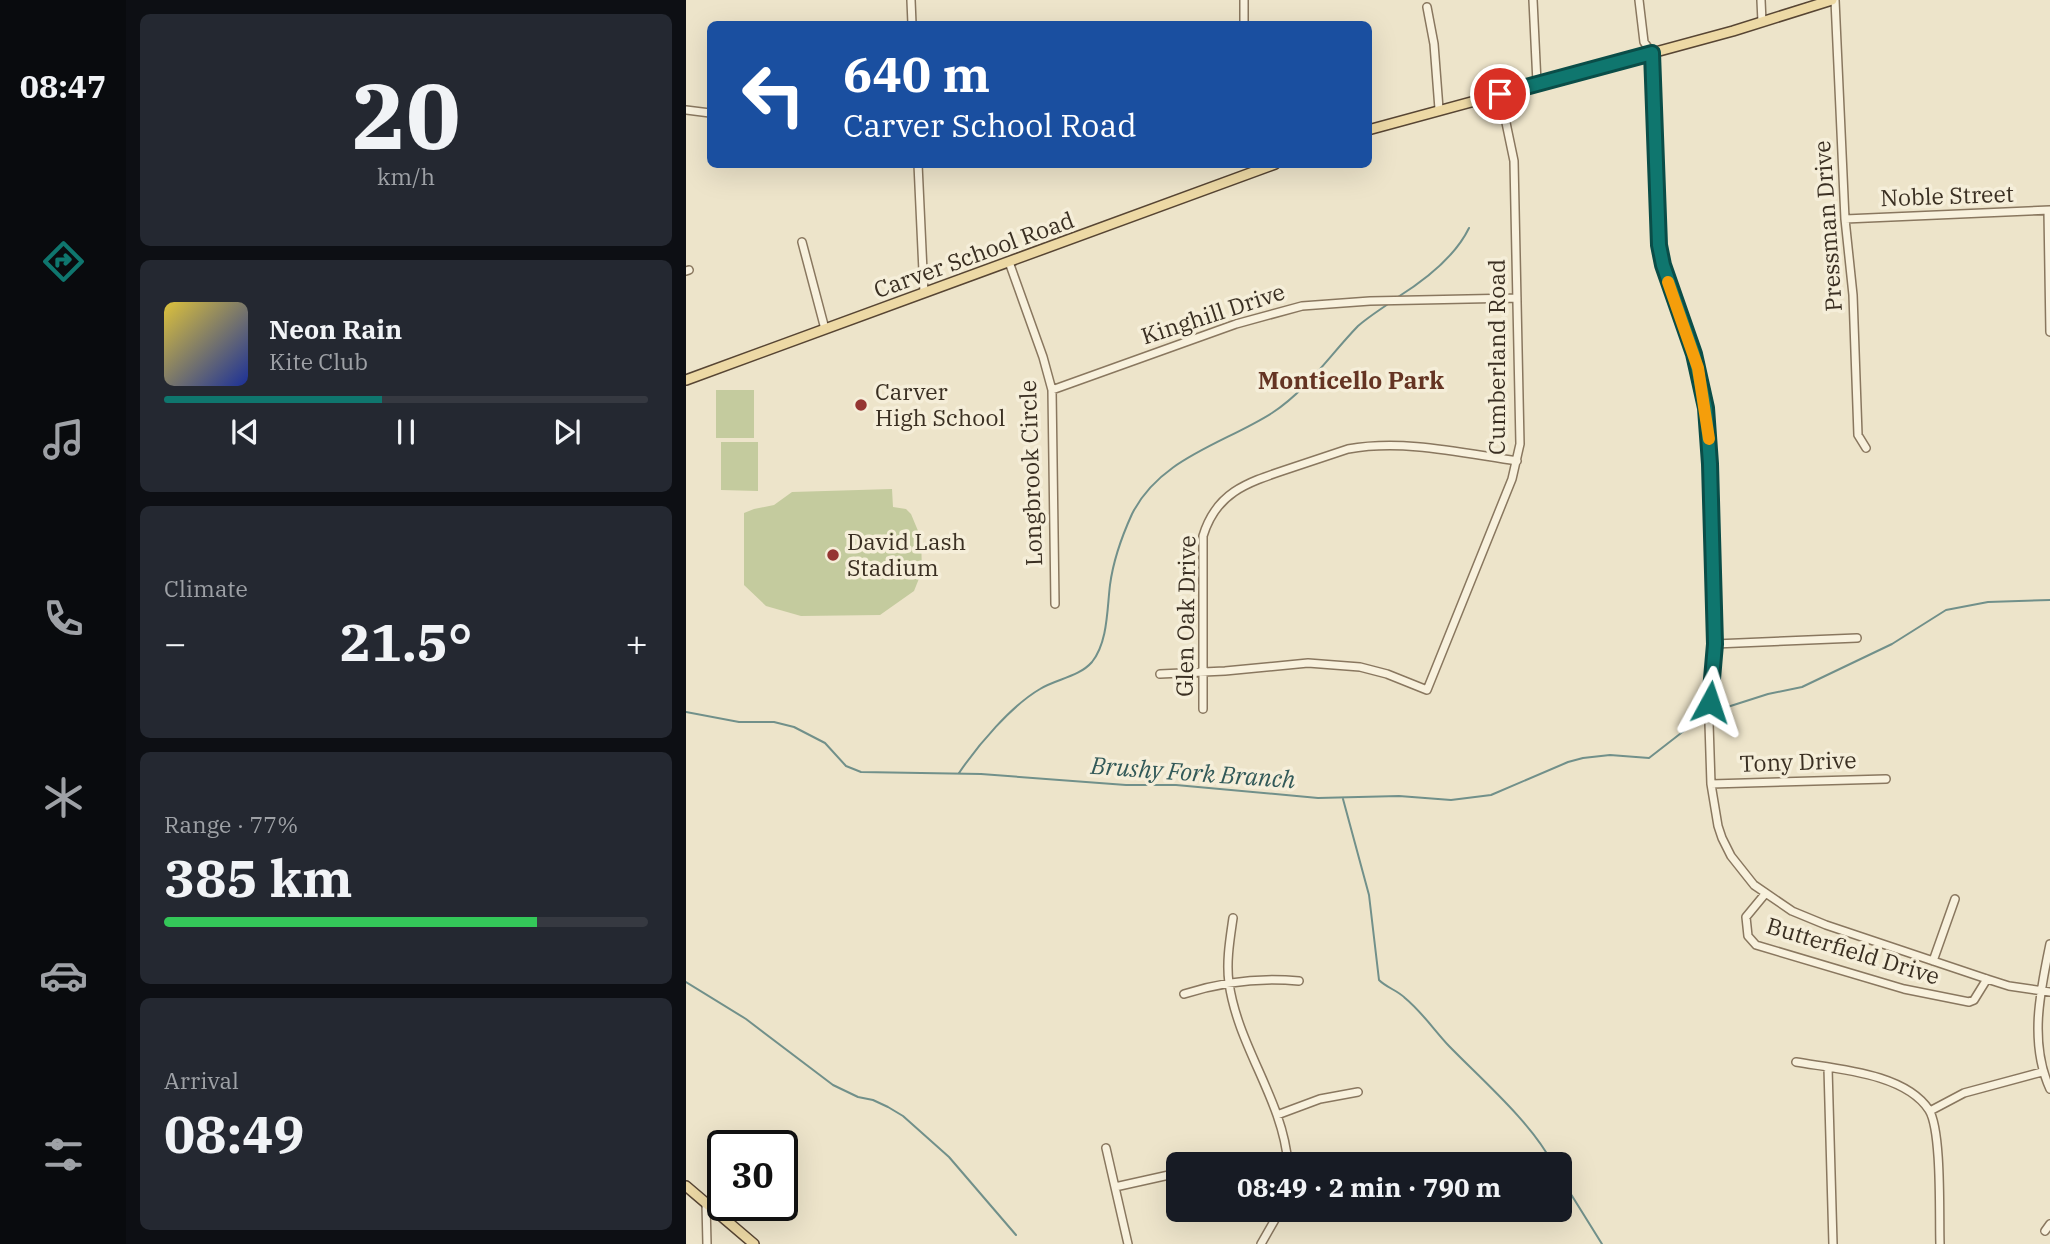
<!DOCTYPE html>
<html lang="en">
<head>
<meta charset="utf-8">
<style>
  :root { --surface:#171b24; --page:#242831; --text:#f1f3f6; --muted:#9ea1a6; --line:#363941; --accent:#0f766e }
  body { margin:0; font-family:"IBM Plex Serif",serif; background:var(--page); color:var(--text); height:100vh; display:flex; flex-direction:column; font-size:26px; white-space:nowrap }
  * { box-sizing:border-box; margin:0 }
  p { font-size:23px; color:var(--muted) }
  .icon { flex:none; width:38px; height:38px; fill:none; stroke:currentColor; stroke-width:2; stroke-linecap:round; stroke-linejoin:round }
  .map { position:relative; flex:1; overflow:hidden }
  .drawer { display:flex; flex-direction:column; gap:14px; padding:14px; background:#0d0f14; width:560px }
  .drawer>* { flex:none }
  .hud { position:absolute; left:21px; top:21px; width:665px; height:147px; border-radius:10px; box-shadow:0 7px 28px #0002; background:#1a4fa0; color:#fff; overflow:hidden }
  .speed { position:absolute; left:21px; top:1130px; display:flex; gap:14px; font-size:35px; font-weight:700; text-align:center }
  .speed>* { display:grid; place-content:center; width:91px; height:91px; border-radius:50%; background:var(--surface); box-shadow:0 7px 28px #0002; line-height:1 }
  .speed .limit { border:4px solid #111; border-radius:10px; background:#fff; color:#111 }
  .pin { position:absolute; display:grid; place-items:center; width:60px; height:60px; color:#fff; margin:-30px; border:4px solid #fff; border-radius:50%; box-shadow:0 2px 7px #0007 }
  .me { position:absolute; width:77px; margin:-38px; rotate:5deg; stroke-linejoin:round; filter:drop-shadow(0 0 5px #0008) }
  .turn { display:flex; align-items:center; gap:24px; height:147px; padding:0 21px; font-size:32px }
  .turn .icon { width:91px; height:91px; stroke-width:2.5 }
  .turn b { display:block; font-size:49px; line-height:60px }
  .big { font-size:52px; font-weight:700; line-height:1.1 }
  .drawer .card { flex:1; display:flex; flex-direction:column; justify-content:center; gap:10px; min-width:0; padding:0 24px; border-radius:10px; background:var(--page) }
  .drawer .dial { align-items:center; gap:0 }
  .dial b { font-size:91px; line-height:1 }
  .song { display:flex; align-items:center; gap:21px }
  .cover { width:84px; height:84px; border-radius:10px; background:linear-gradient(135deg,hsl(50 70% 55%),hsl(230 70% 35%)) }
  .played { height:7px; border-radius:4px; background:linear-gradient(90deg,var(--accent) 45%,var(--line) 45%) }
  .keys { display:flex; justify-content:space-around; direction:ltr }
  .heat { display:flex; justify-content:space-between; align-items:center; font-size:38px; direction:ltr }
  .charge { height:10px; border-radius:5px; background:linear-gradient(90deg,#34c759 77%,var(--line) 0) }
  .trip { position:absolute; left:480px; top:1152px; width:406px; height:70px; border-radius:10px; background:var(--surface); box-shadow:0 7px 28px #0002; font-weight:700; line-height:70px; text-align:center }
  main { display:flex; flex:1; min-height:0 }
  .dock { display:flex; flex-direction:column; width:126px; justify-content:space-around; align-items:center; background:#090b0e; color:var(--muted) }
  .dock .icon { width:49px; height:49px }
  .dock .on { color:var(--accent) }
  .dock b { font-size:32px; color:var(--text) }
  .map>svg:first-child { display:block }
  .green { fill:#c4cb9e }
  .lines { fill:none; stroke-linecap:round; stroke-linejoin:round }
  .stream { stroke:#71908a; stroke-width:2 }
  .minor-casing { stroke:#89775f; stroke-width:10 }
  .major-casing { stroke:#574533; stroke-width:12 }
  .minor { stroke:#f8f1dd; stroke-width:7 }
  .major { stroke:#edd9a5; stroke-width:9 }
  .route-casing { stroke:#0a4d48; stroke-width:18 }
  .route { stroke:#0f766e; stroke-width:12 }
  .slow { stroke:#f59e0b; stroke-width:12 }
  .poi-dot { fill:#953532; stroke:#f5eed9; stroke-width:2.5 }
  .labels { text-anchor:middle; stroke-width:7; stroke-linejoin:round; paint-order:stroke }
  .street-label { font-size:23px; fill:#3a2f22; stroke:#f5eed9 }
  .poi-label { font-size:23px; fill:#3a2f22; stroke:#f5eed9; text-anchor:start }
  .neighbourhood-label { font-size:24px; font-weight:bold; fill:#653423; stroke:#f5eed9 }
  .water-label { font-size:24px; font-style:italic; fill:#325958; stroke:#f5eed9 }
</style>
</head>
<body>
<main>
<nav class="dock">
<b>08:47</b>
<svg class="icon on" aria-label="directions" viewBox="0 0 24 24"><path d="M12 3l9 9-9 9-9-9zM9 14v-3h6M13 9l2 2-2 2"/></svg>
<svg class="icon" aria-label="music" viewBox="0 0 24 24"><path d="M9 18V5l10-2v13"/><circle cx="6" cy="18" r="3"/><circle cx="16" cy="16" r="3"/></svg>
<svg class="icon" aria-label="phone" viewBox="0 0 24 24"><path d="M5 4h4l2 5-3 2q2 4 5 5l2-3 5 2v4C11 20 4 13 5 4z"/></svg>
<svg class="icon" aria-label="climate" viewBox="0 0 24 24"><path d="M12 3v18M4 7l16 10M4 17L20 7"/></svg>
<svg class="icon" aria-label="car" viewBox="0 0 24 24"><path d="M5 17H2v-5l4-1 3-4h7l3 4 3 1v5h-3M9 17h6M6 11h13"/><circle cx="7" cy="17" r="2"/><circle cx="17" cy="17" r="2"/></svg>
<svg class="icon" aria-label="filters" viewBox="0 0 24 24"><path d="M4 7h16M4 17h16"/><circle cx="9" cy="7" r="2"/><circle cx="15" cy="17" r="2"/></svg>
</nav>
<section class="drawer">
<div class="card dial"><b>20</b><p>km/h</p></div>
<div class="card">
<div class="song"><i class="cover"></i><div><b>Neon Rain</b><p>Kite Club</p></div></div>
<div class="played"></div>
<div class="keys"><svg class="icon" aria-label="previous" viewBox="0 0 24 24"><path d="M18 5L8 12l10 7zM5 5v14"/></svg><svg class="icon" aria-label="pause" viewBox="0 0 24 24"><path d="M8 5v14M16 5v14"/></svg><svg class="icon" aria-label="next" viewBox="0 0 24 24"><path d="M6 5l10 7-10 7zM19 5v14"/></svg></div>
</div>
<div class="card"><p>Climate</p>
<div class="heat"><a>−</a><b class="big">21.5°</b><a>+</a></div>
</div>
<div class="card"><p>Range · 77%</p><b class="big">385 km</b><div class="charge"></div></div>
<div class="card"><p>Arrival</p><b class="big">08:49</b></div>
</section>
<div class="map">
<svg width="1364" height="1244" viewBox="0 0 1364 1244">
  <rect width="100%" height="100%" fill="#ede4ca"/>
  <!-- green -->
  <path class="green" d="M 30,390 L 68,390 L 68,438 L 30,438 Z
    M 35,442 L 72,442 L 72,491 L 35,490 Z
    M 206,489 L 207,507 L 220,509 L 225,514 L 235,538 L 236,571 L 228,591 L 194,615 L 115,616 L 80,606 L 58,585 L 58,513 L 68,509 L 88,505 L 106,492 Z"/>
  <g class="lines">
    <!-- stream -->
    <path class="stream" d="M 712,297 C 739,280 769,257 783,228
      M 1032,710 L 1082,694 L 1116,687 L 1206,644 L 1260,610 L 1302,602 L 1364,600
      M 0,712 L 53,722 L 88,722 L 108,727 L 139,743 L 160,766 L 175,772 L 295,774 L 440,785 L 490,785 L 632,798 L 713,796 L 765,800 L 805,795 L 882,762 L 897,758 L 924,755 L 963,758 L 1008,723
      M 273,773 C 292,745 325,706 354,689 C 370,679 393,677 406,662 C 422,642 421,609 424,585 C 427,562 436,536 446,514 C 474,458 537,444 586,413 C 621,390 643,356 672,326 C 681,318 692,311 702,304
      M 657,799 L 683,895 L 693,980 C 701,988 711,990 719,998 C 736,1012 748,1030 763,1046 C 796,1080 845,1122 867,1164
      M 0,982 L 60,1019 L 147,1085 L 172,1097 L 187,1100 L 202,1107 L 217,1116 L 263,1157 L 330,1235
      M 873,1175 L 916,1244"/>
    <!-- minor casing -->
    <g class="minor-casing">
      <path id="minor" d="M 225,0 L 226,24
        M 847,0 L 851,83
        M 953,0 L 958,42 L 966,53 L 968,61 L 973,245 L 977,265 L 1008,354 L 1015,381 L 1022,436 L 1029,644 L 1023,723 L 1025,784 L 1032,826 L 1036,838 L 1045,856 L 1068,885 L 1106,911 L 1140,925 L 1301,979 L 1323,986 L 1364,992
        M 1075,0 L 1076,22
        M 1149,0 L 1159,219 L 1167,295 L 1172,435 L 1180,448
        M 741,7 L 748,44 L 753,109
        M 558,24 L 558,0
        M 0,110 L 24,113
        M 232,164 L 238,293
        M 1362,211 L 1364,332
        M 1159,219 L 1364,210
        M 116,242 L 139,329
        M 323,262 L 357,357 L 366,390 L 369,604
        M 0,271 L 3,270
        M 366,390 L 550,324 L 616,306 L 684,301 L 831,298
        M 1029,644 L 1171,638
        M 474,674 L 539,671 L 622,663 L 674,667 L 701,674 L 741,690 L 826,479 L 834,444 L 828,161 L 814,94
        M 517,709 L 517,536 C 530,493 560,483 599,470 C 620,463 641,456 662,449 C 718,439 776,453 831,461
        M 1025,784 L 1200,779
        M 1079,894 L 1060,917 L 1062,936 L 1070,945 L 1218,989 L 1283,1002 L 1288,1000 L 1301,979
        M 547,918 C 544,939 540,962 543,983 C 552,1047 597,1100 602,1164
        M 1364,944 C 1354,992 1343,1043 1364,1089
        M 1247,961 L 1269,899
        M 498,994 C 535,982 573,977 613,981
        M 1110,1062 C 1150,1069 1219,1073 1243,1110 C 1256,1131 1253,1216 1254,1244
        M 1142,1068 L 1147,1244
        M 1244,1111 L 1278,1093 L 1356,1072
        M 591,1115 L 634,1099 L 672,1092
        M 420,1148 L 442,1244
        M 429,1187 L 492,1173
        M 20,1203 L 21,1244
        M 1359,1231 L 1364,1224
        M 575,1244 L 595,1209"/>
    </g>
    <!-- major casing -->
    <g class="major-casing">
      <path id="major" d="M 682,130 L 1047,31 L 1146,0
        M 0,380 L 589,164
        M 0,1186 L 68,1244"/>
    </g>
    <!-- minor -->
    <use href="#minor" class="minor"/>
    <!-- major -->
    <use href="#major" class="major"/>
  </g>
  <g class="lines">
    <!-- route casing -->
    <g class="route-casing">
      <path id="route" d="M 814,94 L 966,53 L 973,245 L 977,265 L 1008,354 L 1020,408 L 1024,464 L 1029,644 L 1024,702"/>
    </g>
    <!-- route -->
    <use href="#route" class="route"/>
    <!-- slow -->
    <path class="slow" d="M 982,282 L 1012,368 L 1023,439"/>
  </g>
  <!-- markers -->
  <g class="poi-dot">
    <circle cx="175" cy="405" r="7"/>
    <circle cx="147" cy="555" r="7"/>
  </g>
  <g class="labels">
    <!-- street labels -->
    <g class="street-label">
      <text transform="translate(1261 196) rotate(-2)" y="8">Noble Street</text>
      <text transform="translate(1142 226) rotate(-94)" y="8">Pressman Drive</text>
      <text transform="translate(288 255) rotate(-20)" y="8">Carver School Road</text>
      <text transform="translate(527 314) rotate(-18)" y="8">Kinghill Drive</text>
      <text transform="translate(811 357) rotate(-90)" y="8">Cumberland Road</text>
      <text transform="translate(345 473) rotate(-92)" y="8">Longbrook Circle</text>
      <text transform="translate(500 616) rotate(-89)" y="8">Glen Oak Drive</text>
      <text transform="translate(1112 762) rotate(-2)" y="8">Tony Drive</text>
      <text transform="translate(1167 951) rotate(17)" y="8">Butterfield Drive</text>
    </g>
    <!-- poi labels -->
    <g class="poi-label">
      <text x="189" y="400">Carver<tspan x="189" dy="26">High School</tspan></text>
      <text x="161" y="550">David Lash<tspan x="161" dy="26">Stadium</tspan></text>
    </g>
    <!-- neighbourhood labels -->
    <g class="neighbourhood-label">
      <text x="665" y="389">Monticello Park</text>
    </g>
    <!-- water labels -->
    <g class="water-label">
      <text transform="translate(507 773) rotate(4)" y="8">Brushy Fork Branch</text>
    </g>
  </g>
</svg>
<div class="speed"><div class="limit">30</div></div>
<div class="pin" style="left:814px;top:94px;background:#d93025"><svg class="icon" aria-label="arrive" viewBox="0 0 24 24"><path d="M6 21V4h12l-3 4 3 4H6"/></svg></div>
<svg class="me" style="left:1024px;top:702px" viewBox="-20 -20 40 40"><path d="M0-17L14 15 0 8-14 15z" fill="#0f766e" stroke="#fff" stroke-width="4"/></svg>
<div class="trip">08:49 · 2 min · 790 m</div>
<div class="hud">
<div class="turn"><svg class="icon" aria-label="left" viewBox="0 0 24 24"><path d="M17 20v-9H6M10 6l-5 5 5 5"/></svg><div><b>640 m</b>Carver School Road</div></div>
</div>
</div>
</main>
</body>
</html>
